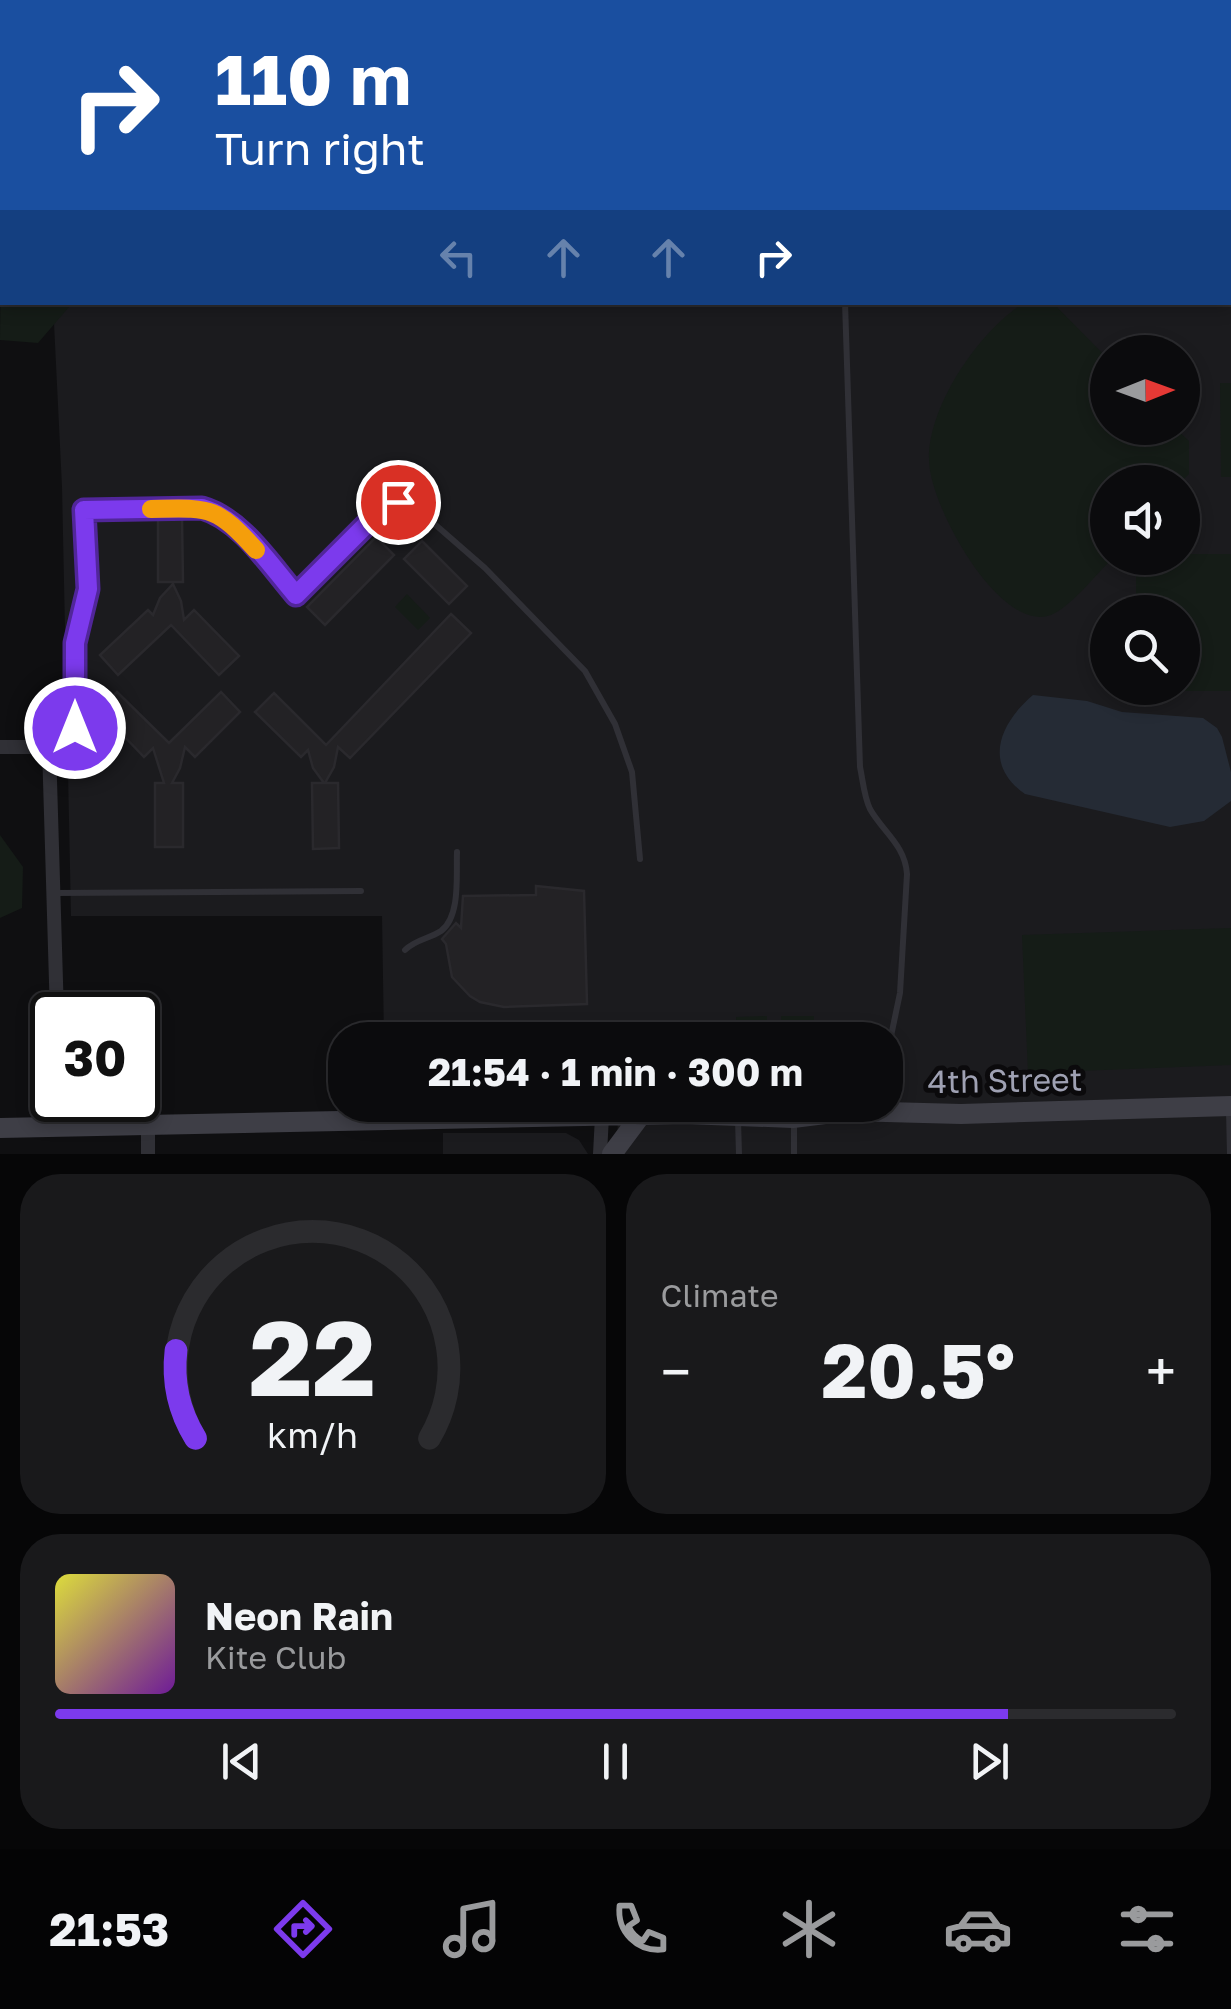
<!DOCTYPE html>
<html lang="en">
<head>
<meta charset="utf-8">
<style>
  :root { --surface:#0b0b0d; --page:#19191b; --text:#f1f3f6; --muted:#9a9b9d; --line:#2b2b2e; --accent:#7c3aed }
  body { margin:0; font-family:"Golos Text",sans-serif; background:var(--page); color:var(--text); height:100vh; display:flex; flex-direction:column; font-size:38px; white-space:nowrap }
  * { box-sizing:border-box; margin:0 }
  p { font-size:32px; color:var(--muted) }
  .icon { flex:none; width:55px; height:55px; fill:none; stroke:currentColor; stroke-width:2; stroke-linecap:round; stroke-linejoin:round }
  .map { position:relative; height:1154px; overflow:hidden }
  .sheet { display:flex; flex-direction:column; gap:20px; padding:20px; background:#060607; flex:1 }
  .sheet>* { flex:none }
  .hud { position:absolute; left:0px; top:0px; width:1232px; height:305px; box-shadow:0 5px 15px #0003,0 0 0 2px var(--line); background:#1a4fa0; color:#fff; overflow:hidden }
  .needle { width:65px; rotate:89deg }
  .controls { position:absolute; left:1090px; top:335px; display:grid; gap:20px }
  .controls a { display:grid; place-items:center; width:110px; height:110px; border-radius:50%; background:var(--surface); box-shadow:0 5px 15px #0003,0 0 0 2px var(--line); font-size:50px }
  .speed { position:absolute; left:30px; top:992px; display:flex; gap:20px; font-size:50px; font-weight:700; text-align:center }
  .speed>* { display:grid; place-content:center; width:130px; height:130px; border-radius:50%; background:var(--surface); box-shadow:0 5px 15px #0003,0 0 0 2px var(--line); line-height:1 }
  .speed .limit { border:5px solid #111; border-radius:15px; background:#fff; color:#111 }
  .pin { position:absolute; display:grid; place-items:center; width:85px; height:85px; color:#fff; margin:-42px; border:5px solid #fff; border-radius:50%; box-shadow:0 2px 10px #0007 }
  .me { position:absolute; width:110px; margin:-55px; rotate:0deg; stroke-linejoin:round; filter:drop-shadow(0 0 8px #0008) }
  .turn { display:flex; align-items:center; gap:35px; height:210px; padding:0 50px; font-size:45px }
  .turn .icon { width:130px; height:130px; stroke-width:2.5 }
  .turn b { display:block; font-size:70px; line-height:85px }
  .lanes { display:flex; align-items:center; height:95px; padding:0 50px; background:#0003; justify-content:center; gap:50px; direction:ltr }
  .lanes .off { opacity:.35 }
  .big { font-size:75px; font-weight:700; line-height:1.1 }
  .sheet .card { flex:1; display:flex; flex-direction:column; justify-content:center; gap:15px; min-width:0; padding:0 35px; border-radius:40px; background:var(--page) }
  .sheet .dial { align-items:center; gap:0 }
  .dial svg { height:260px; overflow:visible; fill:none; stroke:var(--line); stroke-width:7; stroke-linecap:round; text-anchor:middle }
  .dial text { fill:var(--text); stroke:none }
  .song { display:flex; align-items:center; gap:30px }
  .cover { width:120px; height:120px; border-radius:15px; background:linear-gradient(135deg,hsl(60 70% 55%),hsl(280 70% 35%)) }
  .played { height:10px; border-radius:5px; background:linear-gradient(90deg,var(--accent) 85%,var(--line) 85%) }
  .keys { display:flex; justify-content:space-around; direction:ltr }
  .heat { display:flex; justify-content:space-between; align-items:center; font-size:55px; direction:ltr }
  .sheet .tiles { flex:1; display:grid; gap:20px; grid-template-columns:1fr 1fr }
  .card:last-child { grid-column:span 2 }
  .trip { position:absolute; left:328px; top:1022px; width:575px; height:100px; border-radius:40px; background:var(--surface); box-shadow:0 5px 15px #0003,0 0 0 2px var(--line); font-weight:700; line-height:100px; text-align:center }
  .dock { display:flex; height:160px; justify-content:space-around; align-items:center; background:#040405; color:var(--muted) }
  .dock .icon { width:70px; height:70px }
  .dock .selected { color:var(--accent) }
  .dock b { font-size:45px; color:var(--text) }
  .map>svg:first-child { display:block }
  .built { fill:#1b1b1e; fill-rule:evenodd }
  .green { fill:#151c17 }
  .water { fill:#252b35 }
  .building { fill:#232225; stroke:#2a292d; stroke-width:2.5 }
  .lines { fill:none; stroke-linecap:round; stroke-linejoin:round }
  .lane { stroke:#303036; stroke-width:6 }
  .street { stroke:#303036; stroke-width:14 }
  .secondary { stroke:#3e3e46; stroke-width:20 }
  .route-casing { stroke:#51269a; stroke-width:25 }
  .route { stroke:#7c3aed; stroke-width:18 }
  .slow { stroke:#f59e0b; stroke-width:18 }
  .labels { text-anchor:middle; stroke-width:10; stroke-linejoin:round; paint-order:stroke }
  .street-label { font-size:32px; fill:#9fa1b3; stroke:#0b0a0c }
</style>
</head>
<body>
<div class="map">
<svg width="1231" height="1154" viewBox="0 0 1231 1154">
  <rect width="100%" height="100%" fill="#0f0f11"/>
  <!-- built -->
  <path class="built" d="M 39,0 L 1231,0 L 1231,1154 L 617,1154 L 618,1107 L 386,1105 L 885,1105 L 885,1040 L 384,1040 L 382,916 L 71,916 L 62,487 L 53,303 L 1230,302 L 1230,2 ZM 1108,352 L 1182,352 L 1182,428 L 1108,428 ZM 1108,482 L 1182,482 L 1182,558 L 1108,558 ZM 1108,612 L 1182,612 L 1182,688 L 1108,688 Z
    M 443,1133 L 566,1133 L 579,1140 L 588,1154 L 443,1154 Z"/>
  <!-- green -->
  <path class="green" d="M 2,145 L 2,302 L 70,303 L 69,307 L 38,343 L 0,340 Z
    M 1025,302 L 1053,303 L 1107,358 L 1108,428 L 1175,428 L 1189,441 L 1189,474 L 1181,482 L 1108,482 L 1108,558 L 1113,558 C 1098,572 1070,608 1051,615 C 999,634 929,504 929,460 C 928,405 980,330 1025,302 Z
    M 1220,383 L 1231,383 L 1231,477 L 1221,477 Z
    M 1183,554 L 1231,554 L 1231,691 L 1137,691 L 1137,688 L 1182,688 L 1182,612 L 1136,612 L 1136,558 L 1182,558 Z
    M 407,594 L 430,618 L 418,630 L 395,607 Z
    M 0,835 L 23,867 L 22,908 L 0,918 Z
    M 1231,928 L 1231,1065 L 1028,1073 L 1022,935 Z
    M 767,1016 L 767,1040 L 737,1040 L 736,1017 Z
    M 781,1016 L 814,1016 L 814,1040 L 781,1040 Z"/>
  <!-- water -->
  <path class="water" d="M 1033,695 L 1087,701 L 1122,712 L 1203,718 L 1217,728 L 1222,737 L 1231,772 L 1231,801 L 1204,821 L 1170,827 L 1025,794 C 982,764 1000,723 1033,695 Z"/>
  <!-- building -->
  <path class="building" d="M 158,517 L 182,517 L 183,582 L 158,582 Z
    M 376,537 L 394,555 L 325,625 L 307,607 Z
    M 422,541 L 467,586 L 449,604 L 404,559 Z
    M 173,584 L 181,601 L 184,620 L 194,610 L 239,656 L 219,675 L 171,625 L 118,675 L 100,655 L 148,610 L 153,615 L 160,598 Z
    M 451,614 L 471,633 L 350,758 L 338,747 L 334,767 L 325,783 L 338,783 L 339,848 L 313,849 L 312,783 L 324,783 L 313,768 L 308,750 L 301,757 L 255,712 L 274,693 L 326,745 Z
    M 117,692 L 169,743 L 221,692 L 240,712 L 195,757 L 185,747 L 180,768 L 172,783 L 183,783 L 183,847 L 155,847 L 155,783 L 164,783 L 153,748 L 144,757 L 99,710 Z
    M 536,886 L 584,891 L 587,1004 L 504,1007 L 480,1002 L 470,996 L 452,977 L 446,944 L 442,939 L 456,923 L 461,928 L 463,896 L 536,895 Z"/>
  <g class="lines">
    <!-- lane -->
    <path class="lane" d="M 833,0 L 833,2
      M 845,302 L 860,767 C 863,781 864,797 870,809 C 883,832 905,845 907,874 L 900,993 L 885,1065
      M 86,509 L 202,508 C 241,519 270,565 296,595 L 385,505 L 399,502 L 415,507 L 485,568 L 585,671 L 615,724 L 632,772 L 640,859
      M 55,893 L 361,891
      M 405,950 C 416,939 429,939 441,931 C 461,916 456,874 457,852
      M 1229,1110 L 1230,1154
      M 738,1120 L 739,1154
      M 794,1124 L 794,1154"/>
    <!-- street -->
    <path class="street" d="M 0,747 L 49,747 L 64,744 L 75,728 L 75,643 L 88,589 L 84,510
      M 49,747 L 57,1015
      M 59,1100 L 60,1127
      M 148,1125 L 148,1154
      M 600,1154 L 602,1116"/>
    <!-- secondary -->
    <path class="secondary" d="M 0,1128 L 685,1114 L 793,1118 L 849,1111 L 961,1114 L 1231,1106
      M 612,1154 L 641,1115"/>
  </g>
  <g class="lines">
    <!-- route casing -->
    <g class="route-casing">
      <path id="route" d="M 75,728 L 75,643 L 88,589 L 84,510 L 202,508 C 241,519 270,565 296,595 L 386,505 L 398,502"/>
    </g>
    <!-- route -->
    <use href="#route" class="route"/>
    <!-- slow -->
    <path class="slow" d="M 151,509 C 210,508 215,505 256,550"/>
  </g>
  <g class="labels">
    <!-- street labels -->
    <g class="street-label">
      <text transform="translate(1005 1081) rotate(-1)" y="11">4th Street</text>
    </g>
  </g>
</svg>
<div class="controls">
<a><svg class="needle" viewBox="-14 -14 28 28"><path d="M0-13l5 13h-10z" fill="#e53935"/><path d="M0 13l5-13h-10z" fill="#9a9b9d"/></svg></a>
<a><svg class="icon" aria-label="sound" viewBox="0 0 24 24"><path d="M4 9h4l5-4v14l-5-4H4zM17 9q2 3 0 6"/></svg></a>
<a><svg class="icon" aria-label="search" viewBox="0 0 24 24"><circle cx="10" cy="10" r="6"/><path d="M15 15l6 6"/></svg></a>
</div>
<div class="speed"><div class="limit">30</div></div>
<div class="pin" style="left:398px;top:502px;background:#d93025"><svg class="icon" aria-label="arrive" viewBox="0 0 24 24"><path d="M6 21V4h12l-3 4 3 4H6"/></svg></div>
<svg class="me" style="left:75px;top:728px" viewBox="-20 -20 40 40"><circle r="17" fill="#7c3aed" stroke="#fff" stroke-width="3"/><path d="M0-11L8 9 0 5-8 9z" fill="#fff"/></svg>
<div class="trip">21:54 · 1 min · 300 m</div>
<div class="hud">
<div class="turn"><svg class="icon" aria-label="right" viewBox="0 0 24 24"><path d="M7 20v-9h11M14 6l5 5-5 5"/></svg><div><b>110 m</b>Turn right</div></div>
<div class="lanes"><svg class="icon off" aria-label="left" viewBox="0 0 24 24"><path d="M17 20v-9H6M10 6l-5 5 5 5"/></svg><svg class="icon off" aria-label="ahead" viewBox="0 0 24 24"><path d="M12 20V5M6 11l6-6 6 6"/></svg><svg class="icon off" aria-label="ahead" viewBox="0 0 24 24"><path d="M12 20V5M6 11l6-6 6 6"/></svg><svg class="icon" aria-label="right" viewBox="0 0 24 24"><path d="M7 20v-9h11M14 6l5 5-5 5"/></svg></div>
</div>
</div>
<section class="sheet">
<div class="tiles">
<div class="card dial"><svg viewBox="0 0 100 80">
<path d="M14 69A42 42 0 1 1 86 69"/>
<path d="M14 69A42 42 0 0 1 8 42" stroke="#7c3aed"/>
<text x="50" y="56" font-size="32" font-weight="700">22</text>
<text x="50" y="72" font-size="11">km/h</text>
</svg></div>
<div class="card"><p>Climate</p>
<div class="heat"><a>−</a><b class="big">20.5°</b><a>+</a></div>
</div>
<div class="card">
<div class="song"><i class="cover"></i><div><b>Neon Rain</b><p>Kite Club</p></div></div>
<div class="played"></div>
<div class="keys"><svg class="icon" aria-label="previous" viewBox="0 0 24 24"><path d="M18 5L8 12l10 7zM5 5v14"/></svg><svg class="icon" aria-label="pause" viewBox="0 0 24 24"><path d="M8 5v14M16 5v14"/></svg><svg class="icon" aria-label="next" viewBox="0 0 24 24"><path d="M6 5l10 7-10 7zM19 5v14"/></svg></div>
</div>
</div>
</section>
<nav class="dock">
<b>21:53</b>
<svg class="icon selected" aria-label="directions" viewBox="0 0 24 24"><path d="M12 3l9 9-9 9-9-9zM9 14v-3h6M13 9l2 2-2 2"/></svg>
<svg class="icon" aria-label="music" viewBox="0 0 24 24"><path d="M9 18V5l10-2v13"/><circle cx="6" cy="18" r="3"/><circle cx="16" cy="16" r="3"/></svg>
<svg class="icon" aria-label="phone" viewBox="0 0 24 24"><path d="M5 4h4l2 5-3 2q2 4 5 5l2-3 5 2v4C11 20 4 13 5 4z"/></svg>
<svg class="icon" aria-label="climate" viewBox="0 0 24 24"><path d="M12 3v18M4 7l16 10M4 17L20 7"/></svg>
<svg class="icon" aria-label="car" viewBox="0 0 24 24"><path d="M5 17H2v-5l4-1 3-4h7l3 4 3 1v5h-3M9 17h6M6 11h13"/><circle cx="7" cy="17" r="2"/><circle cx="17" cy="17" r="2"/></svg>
<svg class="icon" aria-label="filters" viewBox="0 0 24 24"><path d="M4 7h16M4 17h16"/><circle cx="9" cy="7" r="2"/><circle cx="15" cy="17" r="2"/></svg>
</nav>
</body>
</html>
